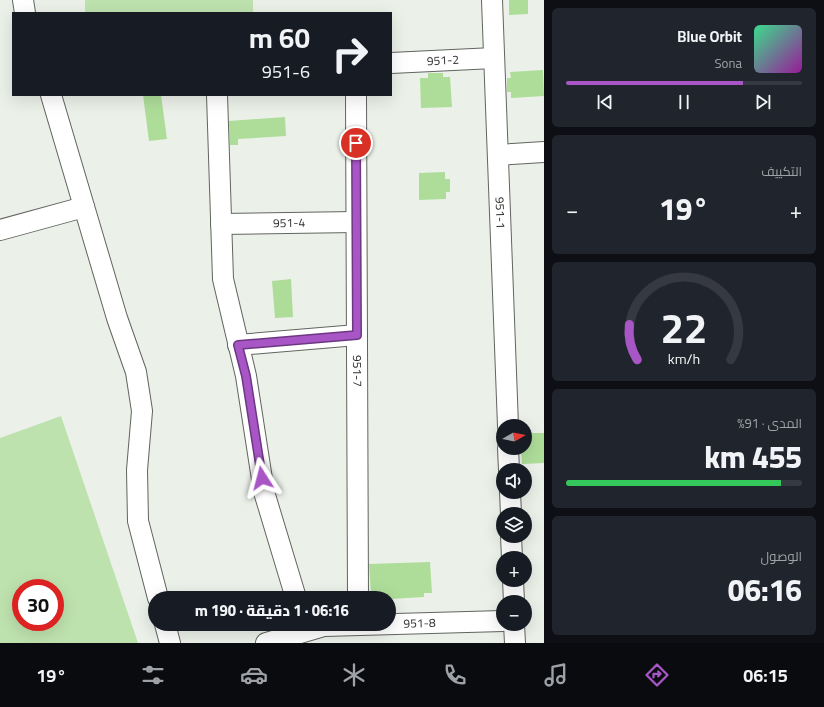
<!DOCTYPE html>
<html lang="ar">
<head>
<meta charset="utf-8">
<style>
  :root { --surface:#171b24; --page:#20242c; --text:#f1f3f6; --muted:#9ea1a6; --line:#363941; --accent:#a856c6 }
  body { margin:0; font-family:Georgia,Cairo,serif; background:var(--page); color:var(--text); direction:rtl; height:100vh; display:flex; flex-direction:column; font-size:15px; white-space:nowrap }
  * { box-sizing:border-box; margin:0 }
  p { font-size:13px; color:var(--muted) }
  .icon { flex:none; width:22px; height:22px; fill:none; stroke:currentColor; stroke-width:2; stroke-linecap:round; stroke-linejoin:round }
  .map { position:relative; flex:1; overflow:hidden; direction:ltr }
  .side { display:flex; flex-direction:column; gap:8px; padding:8px; background:#0d0f14; width:280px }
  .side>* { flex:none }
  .guide { position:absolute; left:12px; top:12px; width:380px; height:84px; border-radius:0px; box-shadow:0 4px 16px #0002; direction:rtl; background:#171b24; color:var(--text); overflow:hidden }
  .needle { width:26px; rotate:81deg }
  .tools { position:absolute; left:496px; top:419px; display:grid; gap:8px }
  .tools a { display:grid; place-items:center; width:36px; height:36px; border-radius:50%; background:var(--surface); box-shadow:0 4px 16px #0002; font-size:20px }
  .speed { position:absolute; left:12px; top:579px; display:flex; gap:8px; font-size:20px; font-weight:700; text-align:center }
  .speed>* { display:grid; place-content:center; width:52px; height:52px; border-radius:50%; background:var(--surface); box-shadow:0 4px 16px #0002; line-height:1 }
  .speed .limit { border:6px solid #d22; background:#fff; color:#111 }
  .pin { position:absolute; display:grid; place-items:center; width:34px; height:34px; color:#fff; margin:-17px; border:2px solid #fff; border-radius:50%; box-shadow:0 1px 4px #0007 }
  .me { position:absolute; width:44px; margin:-22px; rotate:351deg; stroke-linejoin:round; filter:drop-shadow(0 0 3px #0008) }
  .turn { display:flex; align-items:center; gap:14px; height:84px; padding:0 16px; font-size:18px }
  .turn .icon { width:52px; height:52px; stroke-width:2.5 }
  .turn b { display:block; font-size:28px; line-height:34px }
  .big { font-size:30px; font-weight:800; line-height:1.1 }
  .side .widget { flex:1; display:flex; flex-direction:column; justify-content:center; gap:6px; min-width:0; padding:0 14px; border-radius:6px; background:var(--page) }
  .side .dial { align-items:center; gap:0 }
  .dial svg { height:104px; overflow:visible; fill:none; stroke:var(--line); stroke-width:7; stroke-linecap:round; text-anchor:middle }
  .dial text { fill:var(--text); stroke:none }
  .song { display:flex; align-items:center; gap:12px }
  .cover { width:48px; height:48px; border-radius:6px; background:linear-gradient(135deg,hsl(150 70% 55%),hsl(300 70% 35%)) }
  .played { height:4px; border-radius:2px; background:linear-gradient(90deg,var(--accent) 75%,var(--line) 75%) }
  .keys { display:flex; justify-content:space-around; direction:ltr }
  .heat { display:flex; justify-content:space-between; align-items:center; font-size:22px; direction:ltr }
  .charge { height:6px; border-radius:3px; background:linear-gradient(90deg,#34c759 91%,var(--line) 0) }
  .trip { position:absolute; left:148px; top:591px; width:248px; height:40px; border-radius:20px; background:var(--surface); box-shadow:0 4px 16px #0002; font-weight:800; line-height:40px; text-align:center; direction:rtl }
  .tab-bar { display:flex; height:64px; justify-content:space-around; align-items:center; background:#090b0e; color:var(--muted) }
  .tab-bar .icon { width:28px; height:28px }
  .tab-bar .active { color:var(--accent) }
  .tab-bar b { font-size:18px; color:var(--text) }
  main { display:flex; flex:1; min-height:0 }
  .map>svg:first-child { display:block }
  .green { fill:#bee2ae; fill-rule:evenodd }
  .building { fill:#aedd99 }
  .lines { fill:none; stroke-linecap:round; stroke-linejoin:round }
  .minor-casing { stroke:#61655f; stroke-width:22 }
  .minor { stroke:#fff; stroke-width:20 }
  .route-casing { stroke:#6d3881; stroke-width:10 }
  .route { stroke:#a856c6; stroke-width:7 }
  .labels { text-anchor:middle; stroke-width:4; stroke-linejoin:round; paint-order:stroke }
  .street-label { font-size:12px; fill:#313330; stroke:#f9fef7 }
</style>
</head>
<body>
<main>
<section class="side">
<div class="widget">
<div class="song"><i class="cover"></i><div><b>Blue Orbit</b><p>Sona</p></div></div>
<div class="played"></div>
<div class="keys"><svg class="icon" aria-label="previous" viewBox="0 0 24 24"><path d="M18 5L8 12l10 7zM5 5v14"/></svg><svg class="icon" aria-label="pause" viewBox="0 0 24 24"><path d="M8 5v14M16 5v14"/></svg><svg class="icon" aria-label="next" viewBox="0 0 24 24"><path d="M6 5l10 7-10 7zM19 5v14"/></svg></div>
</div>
<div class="widget"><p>التكييف</p>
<div class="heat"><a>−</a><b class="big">19°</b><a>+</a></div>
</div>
<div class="widget dial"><svg viewBox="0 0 100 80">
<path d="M14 69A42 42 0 1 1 86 69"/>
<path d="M14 69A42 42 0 0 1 8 42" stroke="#a856c6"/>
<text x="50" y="56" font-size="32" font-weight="700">22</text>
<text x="50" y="72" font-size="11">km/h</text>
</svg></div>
<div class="widget"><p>المدى · 91%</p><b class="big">455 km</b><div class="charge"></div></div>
<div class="widget"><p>الوصول</p><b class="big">06:16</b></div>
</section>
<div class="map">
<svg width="544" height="643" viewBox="0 0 544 643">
  <rect width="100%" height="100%" fill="#ebf0e9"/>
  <!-- green -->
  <path class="green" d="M 85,0 L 253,0 L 253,13 L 85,13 Z
    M 61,416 L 138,643 L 0,643 L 0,438 ZM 21,588 L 55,588 L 55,622 L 21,622 Z"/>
  <!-- building -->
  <path class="building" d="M 509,0 L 528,0 L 528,14 L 509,15 Z
    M 543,70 L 544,96 L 511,98 L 511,92 L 507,92 L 507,78 L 511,78 L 510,72 Z
    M 428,73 L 443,73 L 443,77 L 450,77 L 452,107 L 421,108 L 420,78 L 428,78 Z
    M 143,95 L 161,95 L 167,139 L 149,141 Z
    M 285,117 L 286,136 L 238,139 L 238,145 L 230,145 L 229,121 Z
    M 445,172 L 445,179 L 450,179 L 450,192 L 446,192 L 446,199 L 419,200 L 419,173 Z
    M 291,279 L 293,317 L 275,318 L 272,281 Z
    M 525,433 L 544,433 L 544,463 L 522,464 L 521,448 L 525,448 Z
    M 430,562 L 432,593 L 424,593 L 424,597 L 389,599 L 378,598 L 378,594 L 371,594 L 369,564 Z"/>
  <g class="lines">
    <!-- minor casing -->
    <g class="minor-casing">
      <g id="minor">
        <path d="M 23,0 L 25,13"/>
        <path id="s1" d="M 492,0 L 508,426"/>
        <path id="s2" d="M 391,63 L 494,58"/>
        <path d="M 51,95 L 117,318 L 136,372 L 142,411 L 137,470 L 138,521 L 158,598"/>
        <path d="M 217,95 L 223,279 L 246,376 L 264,492 L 296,598"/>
        <path id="s3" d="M 356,95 L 358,598"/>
        <path d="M 498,155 L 544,152"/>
        <path id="s4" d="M 221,224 L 356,222"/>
        <path d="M 0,230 L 84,207"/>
        <path d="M 238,345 L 357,335"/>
        <path d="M 508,448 L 509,470"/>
        <path d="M 510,492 L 511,514"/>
        <path d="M 511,536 L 512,558"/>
        <path d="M 513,580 L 514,602"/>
        <path d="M 165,624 L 170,643"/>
        <path d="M 514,624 L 515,643"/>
        <path id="s5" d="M 266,643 L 324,626 L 503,621"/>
      </g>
    </g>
    <!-- minor -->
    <use href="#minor" class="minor"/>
  </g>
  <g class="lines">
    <!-- route casing -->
    <g class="route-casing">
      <path id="route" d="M 262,478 L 246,376 L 238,345 L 357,335 L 356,143"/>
    </g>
    <!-- route -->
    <use href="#route" class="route"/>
  </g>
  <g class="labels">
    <!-- street labels -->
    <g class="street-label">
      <text dy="4" stroke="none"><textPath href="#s2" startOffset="52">951-2</textPath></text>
      <text dy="4" stroke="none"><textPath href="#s1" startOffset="213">951-1</textPath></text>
      <text dy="4" stroke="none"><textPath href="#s4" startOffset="68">951-4</textPath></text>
      <text dy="4" stroke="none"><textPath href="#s3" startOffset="276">951-7</textPath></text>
      <text dy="4" stroke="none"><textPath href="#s5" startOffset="156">951-8</textPath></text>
    </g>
  </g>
</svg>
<div class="tools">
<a><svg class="needle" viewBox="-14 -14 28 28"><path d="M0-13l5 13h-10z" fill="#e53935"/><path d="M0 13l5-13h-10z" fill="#9ea1a6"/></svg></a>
<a><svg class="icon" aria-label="sound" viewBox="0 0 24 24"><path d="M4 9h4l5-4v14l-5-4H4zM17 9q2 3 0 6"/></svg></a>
<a><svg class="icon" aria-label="layers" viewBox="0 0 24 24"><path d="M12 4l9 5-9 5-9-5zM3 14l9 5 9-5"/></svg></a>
<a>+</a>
<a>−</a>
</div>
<div class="speed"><div class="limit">30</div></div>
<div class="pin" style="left:356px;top:143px;background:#d93025"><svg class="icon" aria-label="arrive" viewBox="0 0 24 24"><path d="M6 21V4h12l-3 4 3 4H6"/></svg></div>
<svg class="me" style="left:262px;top:478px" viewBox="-20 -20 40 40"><path d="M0-17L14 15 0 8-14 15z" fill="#a856c6" stroke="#fff" stroke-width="4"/></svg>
<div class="trip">06:16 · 1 دقيقة · 190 m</div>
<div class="guide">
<div class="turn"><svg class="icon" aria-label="right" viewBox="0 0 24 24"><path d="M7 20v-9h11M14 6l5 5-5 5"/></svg><div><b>60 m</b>951-6</div></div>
</div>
</div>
</main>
<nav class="tab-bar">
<b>06:15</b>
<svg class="icon active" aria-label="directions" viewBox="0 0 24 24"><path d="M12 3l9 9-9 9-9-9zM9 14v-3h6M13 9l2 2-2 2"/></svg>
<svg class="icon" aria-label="music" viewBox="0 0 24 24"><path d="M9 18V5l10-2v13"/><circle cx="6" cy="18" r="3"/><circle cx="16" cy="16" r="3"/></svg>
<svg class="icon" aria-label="phone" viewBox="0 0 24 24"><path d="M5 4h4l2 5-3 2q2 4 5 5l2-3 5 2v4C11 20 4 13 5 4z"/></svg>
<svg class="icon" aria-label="climate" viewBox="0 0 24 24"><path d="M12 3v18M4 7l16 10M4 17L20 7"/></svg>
<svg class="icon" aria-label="car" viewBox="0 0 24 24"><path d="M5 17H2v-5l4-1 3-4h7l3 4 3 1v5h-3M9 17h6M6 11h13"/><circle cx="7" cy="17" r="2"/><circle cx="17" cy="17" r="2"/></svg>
<svg class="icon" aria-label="filters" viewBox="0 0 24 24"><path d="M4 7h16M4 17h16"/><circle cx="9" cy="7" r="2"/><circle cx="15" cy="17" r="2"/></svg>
<b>19°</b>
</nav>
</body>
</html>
